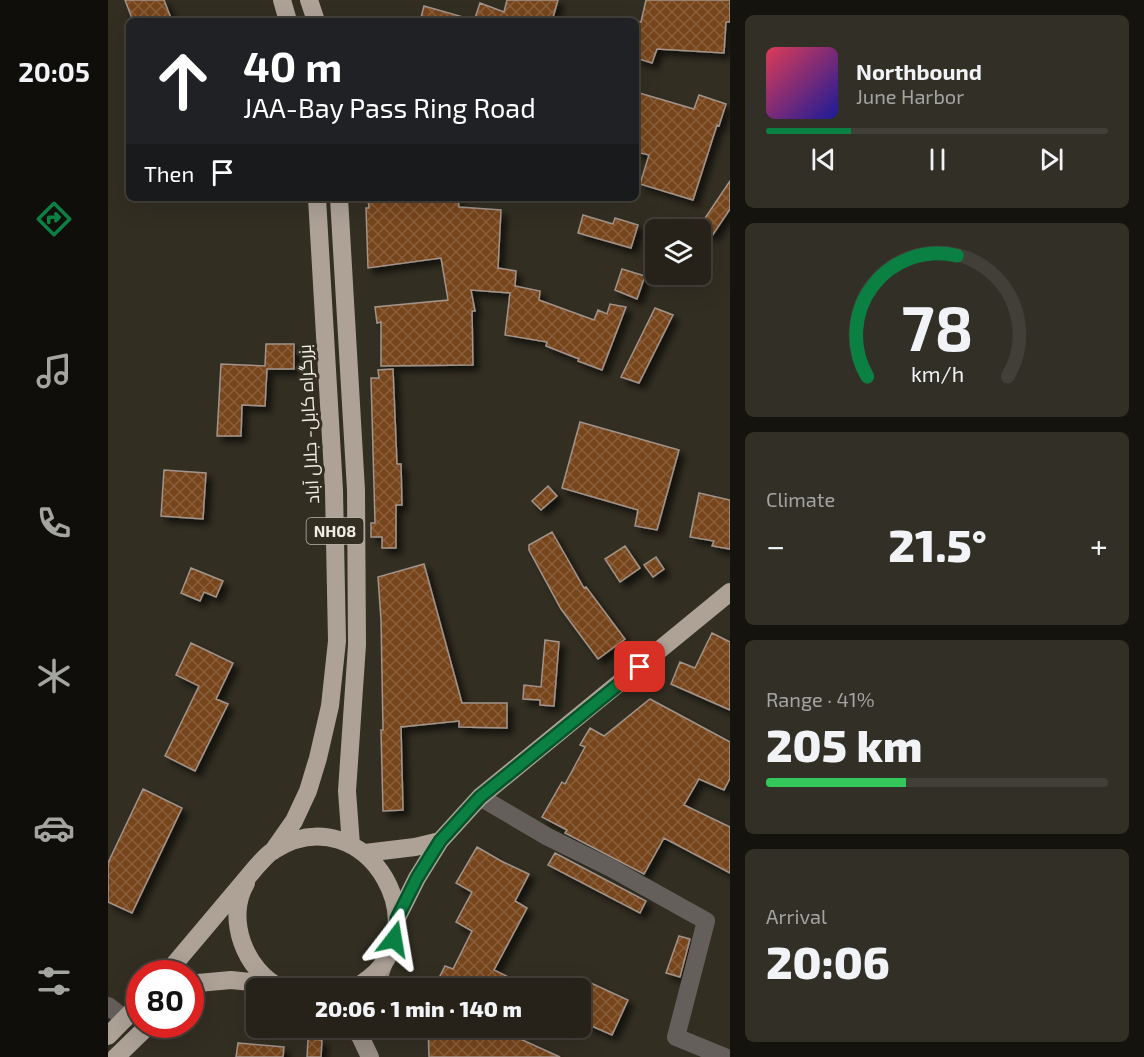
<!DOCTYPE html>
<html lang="en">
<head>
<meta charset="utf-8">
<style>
  :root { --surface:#26221a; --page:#322f27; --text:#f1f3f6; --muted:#a4a4a2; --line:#423f39; --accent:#0b8043 }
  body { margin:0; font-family:"Exo 2",Cairo,sans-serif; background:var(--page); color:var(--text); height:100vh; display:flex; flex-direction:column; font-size:22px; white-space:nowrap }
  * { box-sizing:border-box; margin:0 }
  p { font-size:20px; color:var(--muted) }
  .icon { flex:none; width:33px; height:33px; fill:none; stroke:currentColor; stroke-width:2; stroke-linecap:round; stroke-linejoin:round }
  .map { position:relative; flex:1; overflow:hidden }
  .drawer { display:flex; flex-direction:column; gap:15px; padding:15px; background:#15130e; width:414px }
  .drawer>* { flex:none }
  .banner { position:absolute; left:18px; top:18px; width:513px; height:183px; border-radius:9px; box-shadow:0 6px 24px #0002,0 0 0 2px var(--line); background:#202124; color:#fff; overflow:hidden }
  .controls { position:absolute; left:537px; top:219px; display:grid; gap:12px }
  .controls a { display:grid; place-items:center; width:66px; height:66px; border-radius:9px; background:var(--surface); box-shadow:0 6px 24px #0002,0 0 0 2px var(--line); font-size:30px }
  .speed { position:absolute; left:18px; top:960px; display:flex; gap:12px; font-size:30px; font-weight:700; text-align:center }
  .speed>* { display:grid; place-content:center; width:78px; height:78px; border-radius:50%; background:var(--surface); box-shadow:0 6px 24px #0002,0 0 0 2px var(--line); line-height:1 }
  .speed .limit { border:9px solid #d22; background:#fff; color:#111 }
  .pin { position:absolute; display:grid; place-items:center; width:51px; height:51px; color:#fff; margin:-26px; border-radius:12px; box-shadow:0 3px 9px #0006 }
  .me { position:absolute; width:66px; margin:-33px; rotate:14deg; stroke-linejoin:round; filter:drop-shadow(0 0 4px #0008) }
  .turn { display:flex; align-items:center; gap:21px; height:126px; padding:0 18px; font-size:27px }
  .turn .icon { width:78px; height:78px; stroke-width:2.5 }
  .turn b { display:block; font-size:42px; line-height:51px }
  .then { display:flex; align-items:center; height:57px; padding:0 18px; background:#0003; gap:12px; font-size:22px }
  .big { font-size:45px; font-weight:800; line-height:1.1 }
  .drawer .tile { flex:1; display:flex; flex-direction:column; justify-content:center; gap:9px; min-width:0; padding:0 21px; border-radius:9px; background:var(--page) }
  .drawer .dial { align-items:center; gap:0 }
  .dial svg { height:156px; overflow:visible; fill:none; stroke:var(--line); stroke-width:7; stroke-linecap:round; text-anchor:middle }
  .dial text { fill:var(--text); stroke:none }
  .song { display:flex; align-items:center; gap:18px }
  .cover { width:72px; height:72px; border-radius:9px; background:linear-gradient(135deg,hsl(350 70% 55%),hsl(240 70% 35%)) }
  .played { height:6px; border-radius:3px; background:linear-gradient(90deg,var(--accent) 25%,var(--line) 25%) }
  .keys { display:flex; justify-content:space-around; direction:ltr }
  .heat { display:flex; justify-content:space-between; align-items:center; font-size:33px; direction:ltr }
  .charge { height:9px; border-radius:4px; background:linear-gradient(90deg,#34c759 41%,var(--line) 0) }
  .trip { position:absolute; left:138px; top:978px; width:345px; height:60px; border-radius:9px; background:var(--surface); box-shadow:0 6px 24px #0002,0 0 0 2px var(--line); font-weight:800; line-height:60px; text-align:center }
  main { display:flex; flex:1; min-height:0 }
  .tabs { display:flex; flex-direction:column; width:108px; justify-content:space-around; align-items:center; background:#0f0e0a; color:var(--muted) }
  .tabs .icon { width:42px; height:42px }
  .tabs .active { color:var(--accent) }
  .tabs b { font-size:27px; color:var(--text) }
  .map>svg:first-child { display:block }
  .building { fill:url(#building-cross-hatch); stroke:#a2948b; stroke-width:1.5; filter:url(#shadow) }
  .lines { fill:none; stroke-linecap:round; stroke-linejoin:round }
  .street { stroke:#645f5a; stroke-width:18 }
  .primary { stroke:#998f86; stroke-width:18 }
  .highway { stroke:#aea297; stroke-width:18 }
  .route-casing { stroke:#07532c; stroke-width:15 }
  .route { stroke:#0b8043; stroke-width:10 }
  .labels { text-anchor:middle; stroke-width:6; stroke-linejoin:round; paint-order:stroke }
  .shield { fill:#322e22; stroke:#b7b4aa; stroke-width:1.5 }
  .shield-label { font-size:16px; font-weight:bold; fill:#f0ede5 }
  .street-label { font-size:18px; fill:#f0ede5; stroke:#322e22 }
</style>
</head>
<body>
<main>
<nav class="tabs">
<b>20:05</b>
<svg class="icon active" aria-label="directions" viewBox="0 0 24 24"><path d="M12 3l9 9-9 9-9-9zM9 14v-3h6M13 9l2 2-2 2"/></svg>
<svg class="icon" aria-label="music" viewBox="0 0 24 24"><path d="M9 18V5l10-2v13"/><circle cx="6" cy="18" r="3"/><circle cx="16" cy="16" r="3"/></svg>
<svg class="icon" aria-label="phone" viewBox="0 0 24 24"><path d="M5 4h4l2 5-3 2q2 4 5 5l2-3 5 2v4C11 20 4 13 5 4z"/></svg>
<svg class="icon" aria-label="climate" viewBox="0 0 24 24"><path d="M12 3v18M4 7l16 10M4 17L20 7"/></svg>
<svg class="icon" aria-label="car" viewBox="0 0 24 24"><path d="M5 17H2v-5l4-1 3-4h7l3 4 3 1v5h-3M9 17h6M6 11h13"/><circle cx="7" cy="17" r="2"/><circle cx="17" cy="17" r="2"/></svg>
<svg class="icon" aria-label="filters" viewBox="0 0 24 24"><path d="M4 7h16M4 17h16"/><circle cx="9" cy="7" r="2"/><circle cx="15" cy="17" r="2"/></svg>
</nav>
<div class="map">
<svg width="622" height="1057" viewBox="0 0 622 1057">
  <defs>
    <pattern id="building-cross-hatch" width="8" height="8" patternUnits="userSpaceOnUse" patternTransform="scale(1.5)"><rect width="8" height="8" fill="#77441a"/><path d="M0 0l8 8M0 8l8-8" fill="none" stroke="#8b5f3b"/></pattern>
    <filter id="shadow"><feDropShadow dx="5.5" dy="5.5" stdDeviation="3" flood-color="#0009"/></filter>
  </defs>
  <rect width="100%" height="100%" fill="#322e22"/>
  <!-- building -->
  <path class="building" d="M 17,0 L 56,0 L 64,21 L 25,21 Z
    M 399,0 L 450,0 L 444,21 L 366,21 L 372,3 L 396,12 Z
    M 538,0 L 622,0 L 622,22 L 618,22 L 616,53 L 549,49 L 544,63 L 528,58 L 528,21 L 533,22 Z
    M 316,6 L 355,17 L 355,21 L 312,21 Z
    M 528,92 L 586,109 L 591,95 L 618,104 L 611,126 L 609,125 L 585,200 L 532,184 L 541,155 L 528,152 Z
    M 622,181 L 622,209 L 604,236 L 591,227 Z
    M 260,198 L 350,198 L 351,207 L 393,210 L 390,268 L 408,271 L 407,286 L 432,291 L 431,300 L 486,320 L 490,310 L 499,314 L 502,304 L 518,307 L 494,370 L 470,361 L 471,359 L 438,346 L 439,342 L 397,335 L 402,293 L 363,290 L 367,311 L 364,311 L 365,365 L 273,366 L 273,322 L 269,323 L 267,307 L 340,300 L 333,258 L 260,268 L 258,208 L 261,208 Z
    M 475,215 L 505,224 L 507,218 L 530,225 L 523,248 L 470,233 Z
    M 514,269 L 537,276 L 529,299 L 507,290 Z
    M 547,308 L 565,315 L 531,383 L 513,377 Z
    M 158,344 L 186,344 L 186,369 L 159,369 L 157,406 L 134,405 L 133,436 L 109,436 L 113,364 L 157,366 Z
    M 285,369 L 289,464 L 293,464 L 294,505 L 288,505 L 288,548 L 274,548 L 274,537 L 263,537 L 263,523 L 267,523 L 263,378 L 271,378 L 270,370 Z
    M 472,422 L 571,450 L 549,530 L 527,526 L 530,510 L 454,488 Z
    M 56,470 L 98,473 L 95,519 L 53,516 Z
    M 440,486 L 449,496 L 433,510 L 424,501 Z
    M 591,493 L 622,500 L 622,549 L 604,546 L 606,541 L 582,537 Z
    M 444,532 L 476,588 L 478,587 L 517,639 L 490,659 L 453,609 L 421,550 L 421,545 Z
    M 517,546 L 532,568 L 512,582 L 497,559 Z
    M 548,557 L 556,569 L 545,577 L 536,565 Z
    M 316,564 L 354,703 L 399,703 L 399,728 L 351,727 L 351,721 L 293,727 L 295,810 L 275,811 L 273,730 L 275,730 L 273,620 L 270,577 Z
    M 83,568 L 115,581 L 108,597 L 96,592 L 92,601 L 73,593 Z
    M 604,633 L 622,642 L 622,710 L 563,684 L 572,662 L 587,668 Z
    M 437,640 L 451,642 L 446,706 L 432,705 L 432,700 L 415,699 L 416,685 L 433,687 Z
    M 83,643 L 125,663 L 108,699 L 120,704 L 87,771 L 57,756 L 91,686 L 68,675 Z
    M 542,699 L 622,742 L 622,778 L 616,790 L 591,779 L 576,805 L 622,827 L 622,873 L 556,838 L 536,874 L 457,833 L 459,830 L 434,817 L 454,782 L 457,784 L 477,747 L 472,745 L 482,728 L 496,736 Z
    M 35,789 L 74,808 L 24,913 L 0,902 L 0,863 Z
    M 369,847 L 393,861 L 421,874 L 407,901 L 419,908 L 386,970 L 423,988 L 351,988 L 331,978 L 337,966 L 345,969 L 364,931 L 348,922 L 364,892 L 348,883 Z
    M 447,853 L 538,901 L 532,913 L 440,865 Z
    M 571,936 L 582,939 L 572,977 L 558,973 Z
    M 472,978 L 520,1000 L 504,1035 L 472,1021 Z
    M 320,1028 L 388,1028 L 452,1057 L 321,1057 Z
    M 200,1039 L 214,1040 L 213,1057 L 199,1057 Z
    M 130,1043 L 176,1047 L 175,1057 L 128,1057 Z"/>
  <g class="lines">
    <!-- street -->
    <path class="street" d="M 372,797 L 440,837 L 503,868 L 598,921 L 568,1037 L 617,1057
      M 0,1006 L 17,1019"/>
    <!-- primary -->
    <path class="primary" d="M 267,988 L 278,957
      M 245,1028 L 252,1036 L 262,1057"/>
    <!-- highway -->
    <path class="highway" d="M 174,0 L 180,21
      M 201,0 L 208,21
      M 231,198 L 248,490 L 249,645 L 239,791 L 243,845
      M 165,851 L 186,821 L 200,791 L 210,758 L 222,706 L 229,641 L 226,490 L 209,198
      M 257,853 L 307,847 L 332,841
      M 138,883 C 117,918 137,971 173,988
      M 289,918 L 309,878 L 332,841 L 372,797 L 622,592
      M 58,974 L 149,866 C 154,861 159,854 166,850 C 259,792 342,938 246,988
      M 82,990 L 90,983 L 123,980 L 164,984
      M 0,1036 L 32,1003
      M 8,1057 L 42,1024"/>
  </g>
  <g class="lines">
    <!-- route casing -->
    <g class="route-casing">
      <path id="route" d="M 286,939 L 289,918 L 309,878 L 332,841 L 372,797 L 532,667"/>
    </g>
    <!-- route -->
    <use href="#route" class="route"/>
  </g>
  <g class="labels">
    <!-- shield labels -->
    <rect class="shield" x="198.5" y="518" width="57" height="26" rx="4.5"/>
    <g class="shield-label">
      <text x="227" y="537">NH08</text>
    </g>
    <!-- street labels -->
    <g class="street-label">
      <text transform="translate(201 424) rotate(-93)" y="6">بزرگراه کابل- جلال آباد</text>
    </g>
  </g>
</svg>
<div class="controls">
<a><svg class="icon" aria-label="layers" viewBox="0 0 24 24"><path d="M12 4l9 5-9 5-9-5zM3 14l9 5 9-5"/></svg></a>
</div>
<div class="speed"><div class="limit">80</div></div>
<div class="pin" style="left:532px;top:667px;background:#d93025"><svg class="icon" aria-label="arrive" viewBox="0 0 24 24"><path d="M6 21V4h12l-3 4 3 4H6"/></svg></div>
<svg class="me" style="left:286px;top:939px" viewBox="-20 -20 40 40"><path d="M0-17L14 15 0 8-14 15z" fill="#0b8043" stroke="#fff" stroke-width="4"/></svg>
<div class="trip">20:06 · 1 min · 140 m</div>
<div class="banner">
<div class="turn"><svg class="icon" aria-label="ahead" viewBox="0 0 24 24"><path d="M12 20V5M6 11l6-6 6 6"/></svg><div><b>40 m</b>JAA-Bay Pass Ring Road</div></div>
<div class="then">Then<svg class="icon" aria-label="arrive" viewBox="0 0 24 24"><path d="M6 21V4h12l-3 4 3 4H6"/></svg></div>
</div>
</div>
<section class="drawer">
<div class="tile">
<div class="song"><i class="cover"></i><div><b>Northbound</b><p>June Harbor</p></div></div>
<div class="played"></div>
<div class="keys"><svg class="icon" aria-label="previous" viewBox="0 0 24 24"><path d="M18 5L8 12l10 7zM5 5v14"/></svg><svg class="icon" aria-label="pause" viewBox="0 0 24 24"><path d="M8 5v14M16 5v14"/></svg><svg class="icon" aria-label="next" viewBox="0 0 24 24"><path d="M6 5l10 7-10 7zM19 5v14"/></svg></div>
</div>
<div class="tile dial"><svg viewBox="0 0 100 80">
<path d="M14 69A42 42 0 1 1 86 69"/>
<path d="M14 69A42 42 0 0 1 60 7" stroke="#0b8043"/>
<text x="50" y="56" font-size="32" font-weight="700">78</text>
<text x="50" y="72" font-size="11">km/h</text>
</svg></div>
<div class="tile"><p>Climate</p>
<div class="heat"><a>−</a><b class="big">21.5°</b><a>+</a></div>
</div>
<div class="tile"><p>Range · 41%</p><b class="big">205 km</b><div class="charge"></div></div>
<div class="tile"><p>Arrival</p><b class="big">20:06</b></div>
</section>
</main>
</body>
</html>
